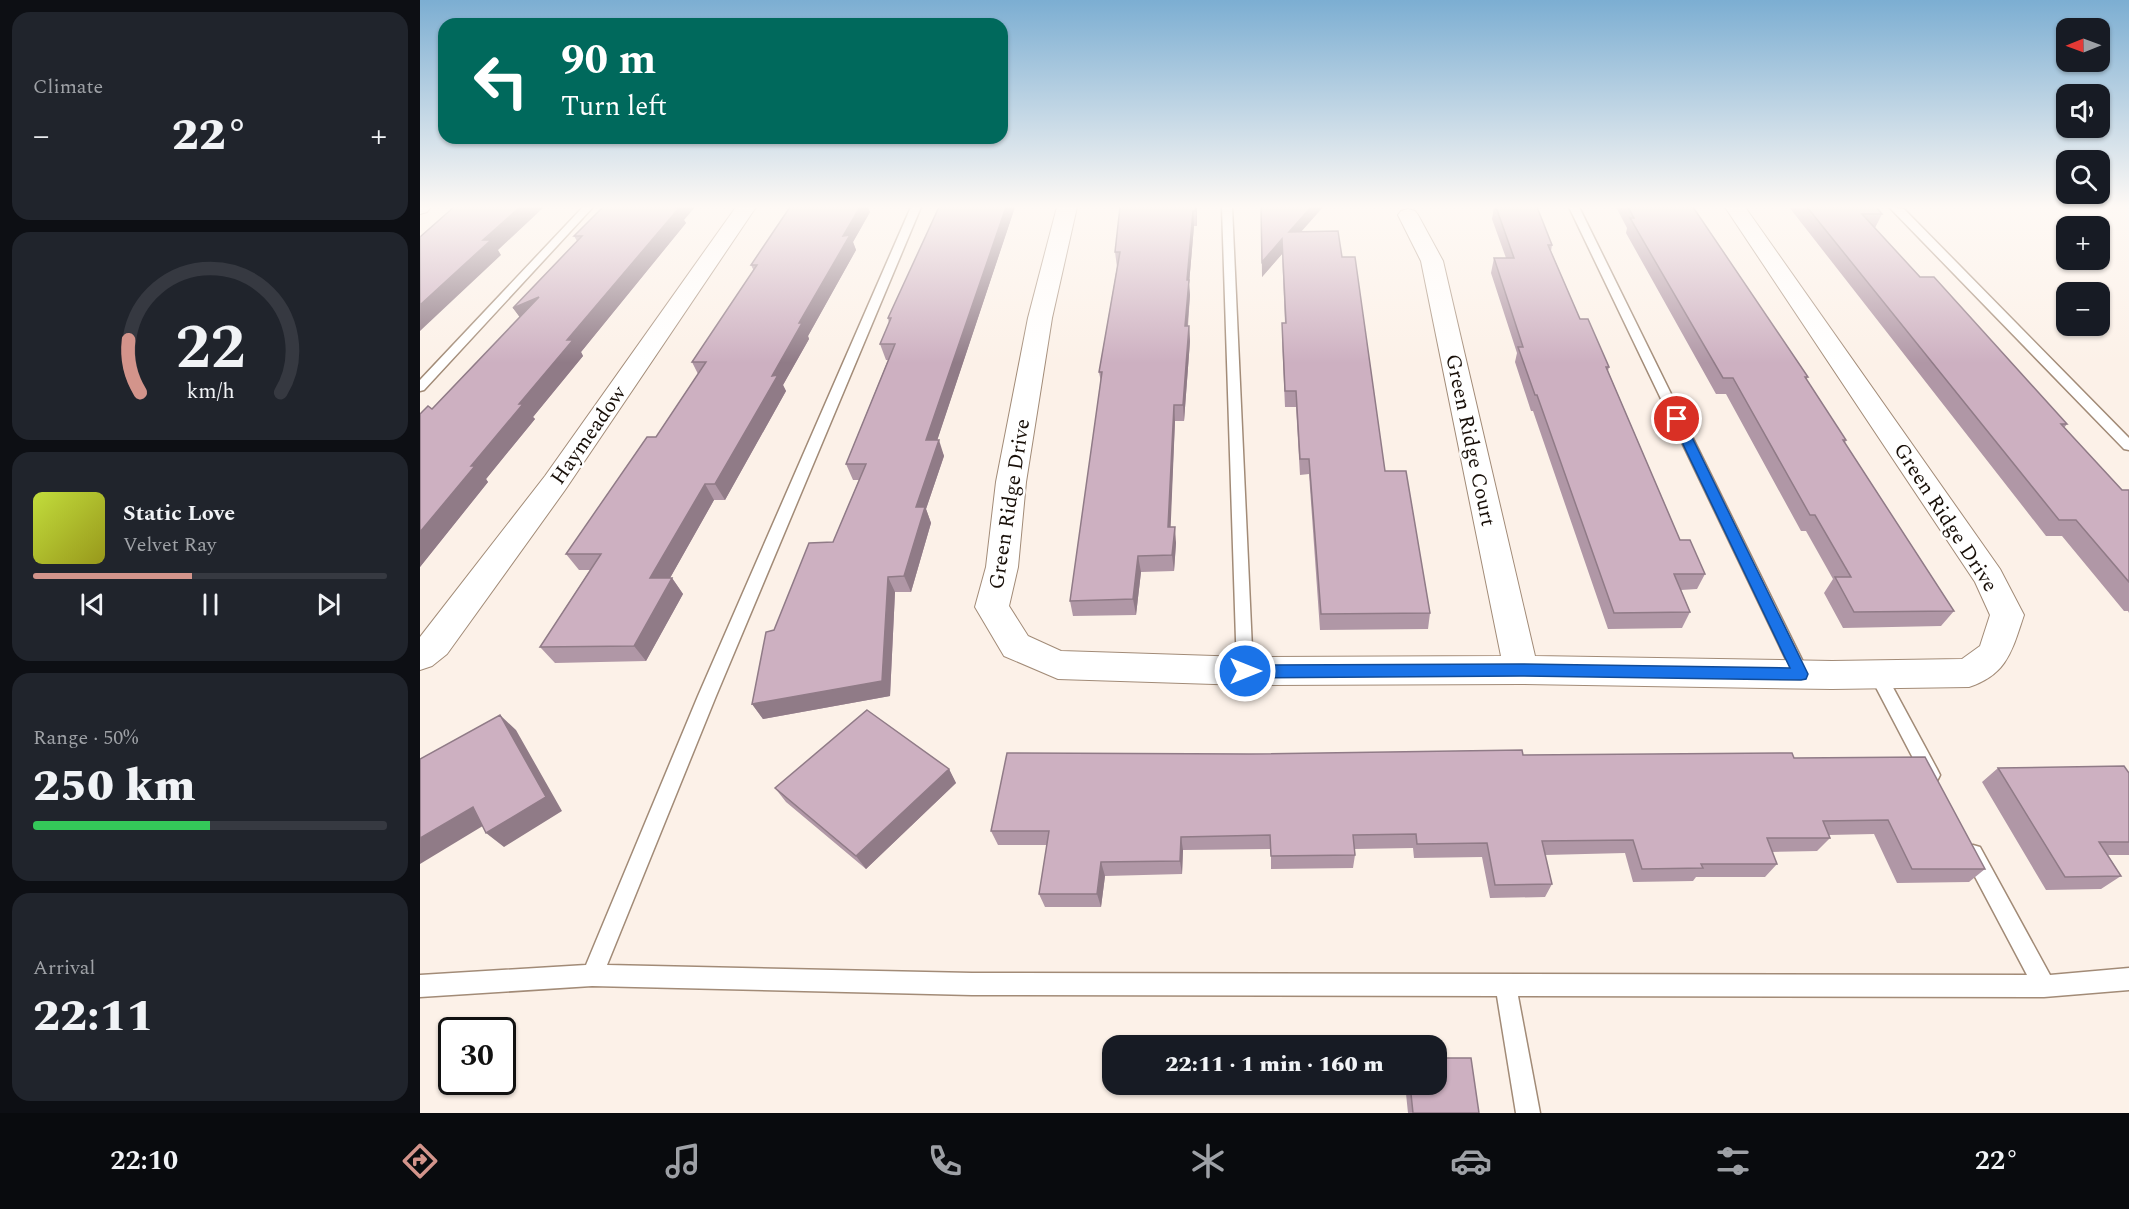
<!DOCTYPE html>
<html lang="en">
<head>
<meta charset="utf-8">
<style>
  :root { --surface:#171b24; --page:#20242c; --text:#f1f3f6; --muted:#9ea1a6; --line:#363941; --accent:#d3948b }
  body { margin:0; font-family:Spectral,serif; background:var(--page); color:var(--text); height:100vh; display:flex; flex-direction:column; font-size:22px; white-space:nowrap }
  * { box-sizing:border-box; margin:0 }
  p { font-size:20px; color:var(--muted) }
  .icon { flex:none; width:33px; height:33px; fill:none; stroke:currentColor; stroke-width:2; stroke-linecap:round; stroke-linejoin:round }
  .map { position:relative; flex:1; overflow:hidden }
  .panel { display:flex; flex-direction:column; gap:12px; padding:12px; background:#0d0f14; width:420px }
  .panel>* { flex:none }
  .banner { position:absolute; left:18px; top:18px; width:570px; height:126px; border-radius:18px; box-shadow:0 2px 4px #0004; background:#00695c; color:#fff; overflow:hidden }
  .needle { width:39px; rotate:269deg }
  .buttons { position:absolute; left:1636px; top:18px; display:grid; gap:12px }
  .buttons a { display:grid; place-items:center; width:54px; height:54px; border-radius:12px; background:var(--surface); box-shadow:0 2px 4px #0004; font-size:30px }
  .speed { position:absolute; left:18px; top:1017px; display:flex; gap:12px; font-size:30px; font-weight:700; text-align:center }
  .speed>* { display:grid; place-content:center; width:78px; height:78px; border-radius:50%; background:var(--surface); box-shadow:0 2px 4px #0004; line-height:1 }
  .speed .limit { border:3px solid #111; border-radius:9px; background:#fff; color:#111 }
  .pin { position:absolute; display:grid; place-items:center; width:51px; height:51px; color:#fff; margin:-26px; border:3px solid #fff; border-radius:50%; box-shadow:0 2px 6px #0007 }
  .me { position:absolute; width:66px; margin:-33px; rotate:90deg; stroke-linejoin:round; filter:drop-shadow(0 0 4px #0008) }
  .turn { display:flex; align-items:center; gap:21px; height:126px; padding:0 24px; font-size:27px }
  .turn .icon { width:78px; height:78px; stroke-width:2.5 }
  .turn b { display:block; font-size:42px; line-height:51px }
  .big { font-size:45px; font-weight:800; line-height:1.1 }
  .panel .tile { flex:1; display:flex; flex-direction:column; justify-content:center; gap:9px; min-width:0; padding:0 21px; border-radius:18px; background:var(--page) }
  .panel .dial { align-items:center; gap:0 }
  .dial svg { height:156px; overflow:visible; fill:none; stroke:var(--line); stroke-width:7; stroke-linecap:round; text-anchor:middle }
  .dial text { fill:var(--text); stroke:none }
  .song { display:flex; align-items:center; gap:18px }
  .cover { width:72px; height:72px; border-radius:9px; background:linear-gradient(135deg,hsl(70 70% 55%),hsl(60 70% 35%)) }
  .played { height:6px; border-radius:3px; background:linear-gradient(90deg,var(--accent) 45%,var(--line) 45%) }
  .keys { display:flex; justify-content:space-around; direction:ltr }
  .heat { display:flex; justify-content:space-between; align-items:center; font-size:33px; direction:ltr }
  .charge { height:9px; border-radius:4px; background:linear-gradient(90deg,#34c759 50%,var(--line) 0) }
  .trip { position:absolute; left:682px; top:1035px; width:345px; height:60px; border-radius:18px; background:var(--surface); box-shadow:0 2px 4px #0004; font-weight:800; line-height:60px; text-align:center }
  .menu { display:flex; height:96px; justify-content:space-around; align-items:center; background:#090b0e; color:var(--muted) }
  .menu .icon { width:42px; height:42px }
  .menu .current { color:var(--accent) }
  .menu b { font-size:27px; color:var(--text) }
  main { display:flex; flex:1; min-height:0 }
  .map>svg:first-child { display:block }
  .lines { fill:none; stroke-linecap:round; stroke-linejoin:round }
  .service-casing { stroke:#a28b77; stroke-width:3 }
  .minor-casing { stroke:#a28b77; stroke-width:2 }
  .service { fill:#fff; fill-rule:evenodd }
  .minor { fill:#fff; fill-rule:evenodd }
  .wall { fill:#b097a6 }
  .shaded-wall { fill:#907b87 }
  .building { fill:#cdb0c1; stroke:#907b87; stroke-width:1.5 }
  .route { fill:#1a73e8; stroke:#114b97; stroke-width:1.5 }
  .labels { text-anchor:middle; stroke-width:5; stroke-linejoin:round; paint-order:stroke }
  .street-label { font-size:21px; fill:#180f08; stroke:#fff }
</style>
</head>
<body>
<main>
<section class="panel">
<div class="tile"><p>Climate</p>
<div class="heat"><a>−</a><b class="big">22°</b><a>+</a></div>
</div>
<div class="tile dial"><svg viewBox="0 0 100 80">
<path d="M14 69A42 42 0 1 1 86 69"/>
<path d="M14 69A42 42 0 0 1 8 42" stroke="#d3948b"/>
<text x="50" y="56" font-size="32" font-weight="700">22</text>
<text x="50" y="72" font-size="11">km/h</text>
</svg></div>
<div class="tile">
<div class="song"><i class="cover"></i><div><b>Static Love</b><p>Velvet Ray</p></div></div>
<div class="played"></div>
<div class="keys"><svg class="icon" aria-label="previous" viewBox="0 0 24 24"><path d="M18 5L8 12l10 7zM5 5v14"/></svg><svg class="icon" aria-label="pause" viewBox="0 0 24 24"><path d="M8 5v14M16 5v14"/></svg><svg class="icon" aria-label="next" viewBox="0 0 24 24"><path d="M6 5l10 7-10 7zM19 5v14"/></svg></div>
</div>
<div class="tile"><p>Range · 50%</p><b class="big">250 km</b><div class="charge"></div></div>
<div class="tile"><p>Arrival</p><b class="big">22:11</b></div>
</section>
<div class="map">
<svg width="1709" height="1113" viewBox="0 0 1709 1113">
  <rect width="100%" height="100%" fill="#fcf1e8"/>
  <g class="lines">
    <!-- service casing -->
    <g class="service-casing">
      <path id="service" d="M 163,207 L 173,207 L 4,390 L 0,391 L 0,380 Z
        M 491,207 L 501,207 L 296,696 L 187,965 L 552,973 L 1607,975 L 1543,854 L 1546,847 L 1553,845 L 1560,847 L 1630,975 L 1709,968 L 1709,990 L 1624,997 L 1098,996 L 1120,1113 L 1096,1113 L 1077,996 L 552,995 L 172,986 L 0,997 L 0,975 L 166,965 L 278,696 Z
        M 802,207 L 812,207 L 833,671 L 831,676 L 825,678 L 819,676 L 817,671 Z
        M 1149,207 L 1159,207 L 1389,674 L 1387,679 L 1381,681 L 1375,679 L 1373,674 Z
        M 1469,207 L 1484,209 L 1709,438 L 1709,450 L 1704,449 Z
        M 1457,667 L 1463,669 L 1517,769 L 1520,775 L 1517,781 L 1511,783 L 1505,781 L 1449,674 L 1451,669 Z"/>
    </g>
    <!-- minor casing -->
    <g class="minor-casing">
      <path id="minor" d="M 0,207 L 11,207 L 7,212 L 0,214 Z
        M 316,207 L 336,207 L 145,490 L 27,654 L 12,666 L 0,670 L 0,637 L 125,476 Z
        M 637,207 L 657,207 L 632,318 L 606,482 L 598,567 L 589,606 L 608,636 L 641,651 L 825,657 L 1081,656 L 1001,261 L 978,215 L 981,211 L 988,209 L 995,211 L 998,215 L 1023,261 L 1115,656 L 1412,661 L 1542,659 L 1560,646 L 1570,615 L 1555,582 L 1305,207 L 1325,207 L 1580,569 L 1604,615 C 1592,650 1588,674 1549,687 L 1412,689 L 1101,684 L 825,685 L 638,679 L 584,656 L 555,607 L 566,567 L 576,482 L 608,318 Z"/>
    </g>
    <!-- service -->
    <use href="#service" class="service"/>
    <!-- minor -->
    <use href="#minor" class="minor"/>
  </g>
  <!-- wall -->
  <path class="wall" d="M 370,207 L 448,207 L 450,212 L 433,242 L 436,250 L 388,336 L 389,339 L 363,385 L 366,391 L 305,500 L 294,500 L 250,578 L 252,578 L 263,594 L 226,661 L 135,663 L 120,647 L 170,570 L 159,570 L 146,554 L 236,437 L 278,374 L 272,362 L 334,271 L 331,265 Z
    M 595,207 L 517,440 L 524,456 L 506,509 L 511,523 L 491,592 L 475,592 L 470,696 L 343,719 L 332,704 L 354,630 L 413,542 L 439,480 L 433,480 L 426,464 L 468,360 L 466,360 L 460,344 L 469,323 L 468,318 Z
    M 700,207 L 777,207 L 777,226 L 774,226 L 769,284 L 770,295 L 768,326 L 769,326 L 770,341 L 764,421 L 755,421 L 750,527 L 756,543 L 754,571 L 721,572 L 716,615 L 653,616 L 650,601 L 681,382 L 679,372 L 697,267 L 695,252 Z
    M 841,207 L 903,207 L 881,232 L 922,257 L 965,471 L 1010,613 L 1008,629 L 900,630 L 889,474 L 880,475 L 876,407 L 865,407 L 862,338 L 862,323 L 865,323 L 862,254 L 842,277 Z
    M 1074,207 L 1117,207 L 1132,245 L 1131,251 L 1160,319 L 1189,367 L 1188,371 L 1260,540 L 1285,574 L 1277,589 L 1261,590 L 1270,612 L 1262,628 L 1188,629 L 1113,411 L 1111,411 L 1095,362 L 1097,353 L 1071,273 L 1074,258 L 1086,258 L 1072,219 Z
    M 1196,207 L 1273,207 L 1388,377 L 1386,380 L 1426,440 L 1425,443 L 1534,611 L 1521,626 L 1423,628 L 1404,593 L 1413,579 L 1386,531 L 1381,531 L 1306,394 L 1296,394 L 1206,233 L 1207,228 Z
    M 1369,207 L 1456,207 L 1462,214 L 1455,228 L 1500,277 L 1647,424 L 1644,428 L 1702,490 L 1709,490 L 1709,613 L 1708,611 L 1704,611 L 1642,536 L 1626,536 Z
    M 264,220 L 266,223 L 161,352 L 163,356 L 113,417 L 115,419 L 66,479 L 68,482 L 0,567 L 12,409 L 100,317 L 93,308 L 157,241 L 154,236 Z
    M 1103,755 L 1374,758 L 1565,869 L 1549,882 L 1477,883 L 1454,834 L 1409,835 L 1410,838 L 1397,851 L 1352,852 L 1357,864 L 1345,877 L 1276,877 L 1273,881 L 1213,882 L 1205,853 L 1125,855 L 1132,884 L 1125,897 L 1070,898 L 1062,857 L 994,858 L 993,848 L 934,849 L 935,855 L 933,868 L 851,869 L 851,849 L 763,850 L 762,874 L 685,876 L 681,907 L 625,907 L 619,894 L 627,845 L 578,845 L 571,831 Z
    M 1578,768 L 1709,773 L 1709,855 L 1688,855 L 1701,876 L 1681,889 L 1626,890 L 1562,782 Z
    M 529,769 L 536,783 L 446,869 L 366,802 L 355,788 Z
    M 985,1084 L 1017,1084 L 1059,1113 L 988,1113 Z"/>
  <!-- shaded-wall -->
  <path class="shaded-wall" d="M 100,207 L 124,207 L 78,250 L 81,255 L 0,331 L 0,305 L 63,240 Z
    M 256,207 L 275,207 L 264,220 L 266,223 L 161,352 L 163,356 L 113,417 L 115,419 L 66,479 L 68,482 L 0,567 L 0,532 L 147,340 Z
    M 439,207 L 448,207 L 450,212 L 433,242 L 436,250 L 388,336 L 389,339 L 363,385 L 366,391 L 305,500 L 295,484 L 352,376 L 423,236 Z
    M 586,207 L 595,207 L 512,456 L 506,440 Z
    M 776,207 L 777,207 L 777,226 L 776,211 Z
    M 891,207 L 903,207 L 868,246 L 869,232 Z
    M 773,211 L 774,226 L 769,284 L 770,295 L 766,342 L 765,326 L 767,280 Z
    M 862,239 L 862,254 L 842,277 L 842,262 Z
    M 119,297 L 104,323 L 93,308 Z
    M 769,326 L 770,341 L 764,421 L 763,405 Z
    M 754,405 L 755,421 L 750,543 L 748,527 Z
    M 519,440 L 524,456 L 506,509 L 511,523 L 491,592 L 484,576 L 496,507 Z
    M 285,484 L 294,500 L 241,594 L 230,578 Z
    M 755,527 L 756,543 L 754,571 L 752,555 Z
    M 718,556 L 721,572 L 716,615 L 713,599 Z
    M 468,577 L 475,592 L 470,696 L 343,719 L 332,704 Z
    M 252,578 L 263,594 L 226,661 L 214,646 Z
    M 80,715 L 96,730 L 142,811 L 84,847 L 66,833 Z
    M 529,769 L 536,783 L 446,869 L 436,856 Z
    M 53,807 L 71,821 L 0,864 L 0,838 Z
    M 761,837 L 763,850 L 762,874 L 760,861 Z
    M 681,862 L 685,876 L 681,907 L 677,894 Z"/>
  <!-- building -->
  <path class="building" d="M 34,207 L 100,207 L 63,240 L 71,240 L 0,305 L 0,237 Z
    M 183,207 L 256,207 L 255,208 L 259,208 L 147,340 L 153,340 L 99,404 L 103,404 L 51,466 L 55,466 L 0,532 L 0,414 L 8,406 L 12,409 L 119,297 L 93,308 L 162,236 L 154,236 Z
    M 370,207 L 440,207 L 423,236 L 430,235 L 379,323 L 382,323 L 352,376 L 358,375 L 295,484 L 285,484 L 230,578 L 252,578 L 214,646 L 120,647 L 181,554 L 146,554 L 227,437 L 236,437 L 286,362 L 272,362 L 337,265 L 331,265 Z
    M 519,207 L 586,207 L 506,440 L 519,440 L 496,507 L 505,507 L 484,576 L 468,577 L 462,681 L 332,704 L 346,632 L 354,630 L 389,543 L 413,542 L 446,464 L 426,464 L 475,344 L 460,344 L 471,318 L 468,318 Z
    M 700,207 L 776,207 L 776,211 L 773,211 L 767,280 L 769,280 L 765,326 L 769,326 L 763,405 L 754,405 L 748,527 L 755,527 L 752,555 L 718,556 L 713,599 L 650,601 L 682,372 L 679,372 L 700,252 L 695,252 Z
    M 841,207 L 891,207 L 869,232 L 918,231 L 922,257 L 935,257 L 965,471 L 986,471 L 1010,613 L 901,614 L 889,459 L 880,459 L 876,391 L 865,391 L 862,323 L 866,323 L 862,239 L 842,262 Z
    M 1076,207 L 1117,207 L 1132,245 L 1128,245 L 1160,319 L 1168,319 L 1189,367 L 1186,367 L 1260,540 L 1270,540 L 1285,574 L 1254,574 L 1270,612 L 1194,613 L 1117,395 L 1115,395 L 1098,347 L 1103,347 L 1074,258 L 1094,258 Z
    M 1208,207 L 1273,207 L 1388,377 L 1385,377 L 1426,440 L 1423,440 L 1534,611 L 1434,612 L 1415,577 L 1431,577 L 1395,515 L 1390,515 L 1313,378 L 1303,378 L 1210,218 L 1214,218 Z
    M 1387,207 L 1456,207 L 1462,214 L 1442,214 L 1500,277 L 1514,277 L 1647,424 L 1641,424 L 1702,490 L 1709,490 L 1709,582 L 1656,520 L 1639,520 Z
    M 447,710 L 529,769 L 436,856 L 355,788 Z
    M 80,715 L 126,797 L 66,833 L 53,807 L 0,838 L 0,759 Z
    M 1102,750 L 1103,755 L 1372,753 L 1374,758 L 1505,757 L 1565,869 L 1492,869 L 1468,820 L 1403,821 L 1410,838 L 1347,838 L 1357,864 L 1281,864 L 1283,868 L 1222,869 L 1213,840 L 1122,841 L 1132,884 L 1075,885 L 1067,843 L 997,844 L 996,834 L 933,835 L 935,855 L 851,856 L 850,835 L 761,837 L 760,861 L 681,862 L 677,894 L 619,894 L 629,831 L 571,831 L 587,753 L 829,754 Z
    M 1704,766 L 1709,773 L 1709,842 L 1679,842 L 1701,876 L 1645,877 L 1578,768 Z
    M 1017,1058 L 1051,1058 L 1059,1113 L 993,1113 L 990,1084 L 1017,1084 Z"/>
  <!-- sky -->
  <linearGradient id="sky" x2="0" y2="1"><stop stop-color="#7caed2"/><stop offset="0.57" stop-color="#fef9f5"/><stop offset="1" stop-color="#fef9f5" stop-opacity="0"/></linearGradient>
  <rect width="1709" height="363" fill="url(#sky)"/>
  <!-- route -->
  <path class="route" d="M 1257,416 L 1263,419 L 1388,674 L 1386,679 L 1381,680 L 1101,676 L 825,678 L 819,676 L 817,671 L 819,667 L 825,665 L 1101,664 L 1370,668 L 1251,419 Z"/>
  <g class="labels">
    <!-- street labels -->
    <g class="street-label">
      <text transform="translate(168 435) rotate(-55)" y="7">Haymeadow</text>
      <text transform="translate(1051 440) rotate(78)" y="7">Green Ridge Court</text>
      <text transform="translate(589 504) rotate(-81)" y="7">Green Ridge Drive</text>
      <text transform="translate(1526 517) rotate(57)" y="7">Green Ridge Drive</text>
    </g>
  </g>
</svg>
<div class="buttons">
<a><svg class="needle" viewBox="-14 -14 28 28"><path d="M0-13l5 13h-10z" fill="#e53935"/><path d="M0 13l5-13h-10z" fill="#9ea1a6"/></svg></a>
<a><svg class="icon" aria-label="sound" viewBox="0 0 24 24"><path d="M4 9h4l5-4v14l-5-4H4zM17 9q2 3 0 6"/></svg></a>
<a><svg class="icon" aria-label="search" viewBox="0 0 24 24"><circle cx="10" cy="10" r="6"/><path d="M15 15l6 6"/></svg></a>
<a>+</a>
<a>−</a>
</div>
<div class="speed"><div class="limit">30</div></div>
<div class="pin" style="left:1257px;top:419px;background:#d93025"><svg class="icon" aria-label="arrive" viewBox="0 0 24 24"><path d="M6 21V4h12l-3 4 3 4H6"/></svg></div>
<svg class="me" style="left:825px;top:671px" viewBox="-20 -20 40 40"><circle r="17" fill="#1a73e8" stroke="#fff" stroke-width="3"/><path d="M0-11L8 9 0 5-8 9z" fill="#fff"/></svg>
<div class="trip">22:11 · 1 min · 160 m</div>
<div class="banner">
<div class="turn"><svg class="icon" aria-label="left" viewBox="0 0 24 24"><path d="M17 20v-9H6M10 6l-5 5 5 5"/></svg><div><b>90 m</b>Turn left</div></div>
</div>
</div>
</main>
<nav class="menu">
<b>22:10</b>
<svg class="icon current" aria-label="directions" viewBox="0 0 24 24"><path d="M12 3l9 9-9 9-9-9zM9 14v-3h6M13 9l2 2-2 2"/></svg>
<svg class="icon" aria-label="music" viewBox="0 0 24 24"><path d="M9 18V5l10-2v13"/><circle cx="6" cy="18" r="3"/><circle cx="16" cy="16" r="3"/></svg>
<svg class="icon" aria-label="phone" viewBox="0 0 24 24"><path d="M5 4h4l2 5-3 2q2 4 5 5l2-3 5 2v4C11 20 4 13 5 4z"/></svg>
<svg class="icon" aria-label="climate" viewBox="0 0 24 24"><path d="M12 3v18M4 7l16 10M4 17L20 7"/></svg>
<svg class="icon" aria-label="car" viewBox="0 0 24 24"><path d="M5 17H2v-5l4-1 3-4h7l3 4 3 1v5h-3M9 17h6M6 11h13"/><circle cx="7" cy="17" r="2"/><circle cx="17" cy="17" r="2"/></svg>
<svg class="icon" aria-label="filters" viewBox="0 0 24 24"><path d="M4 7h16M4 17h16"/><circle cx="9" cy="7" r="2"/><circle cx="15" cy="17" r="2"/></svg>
<b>22°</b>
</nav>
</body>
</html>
